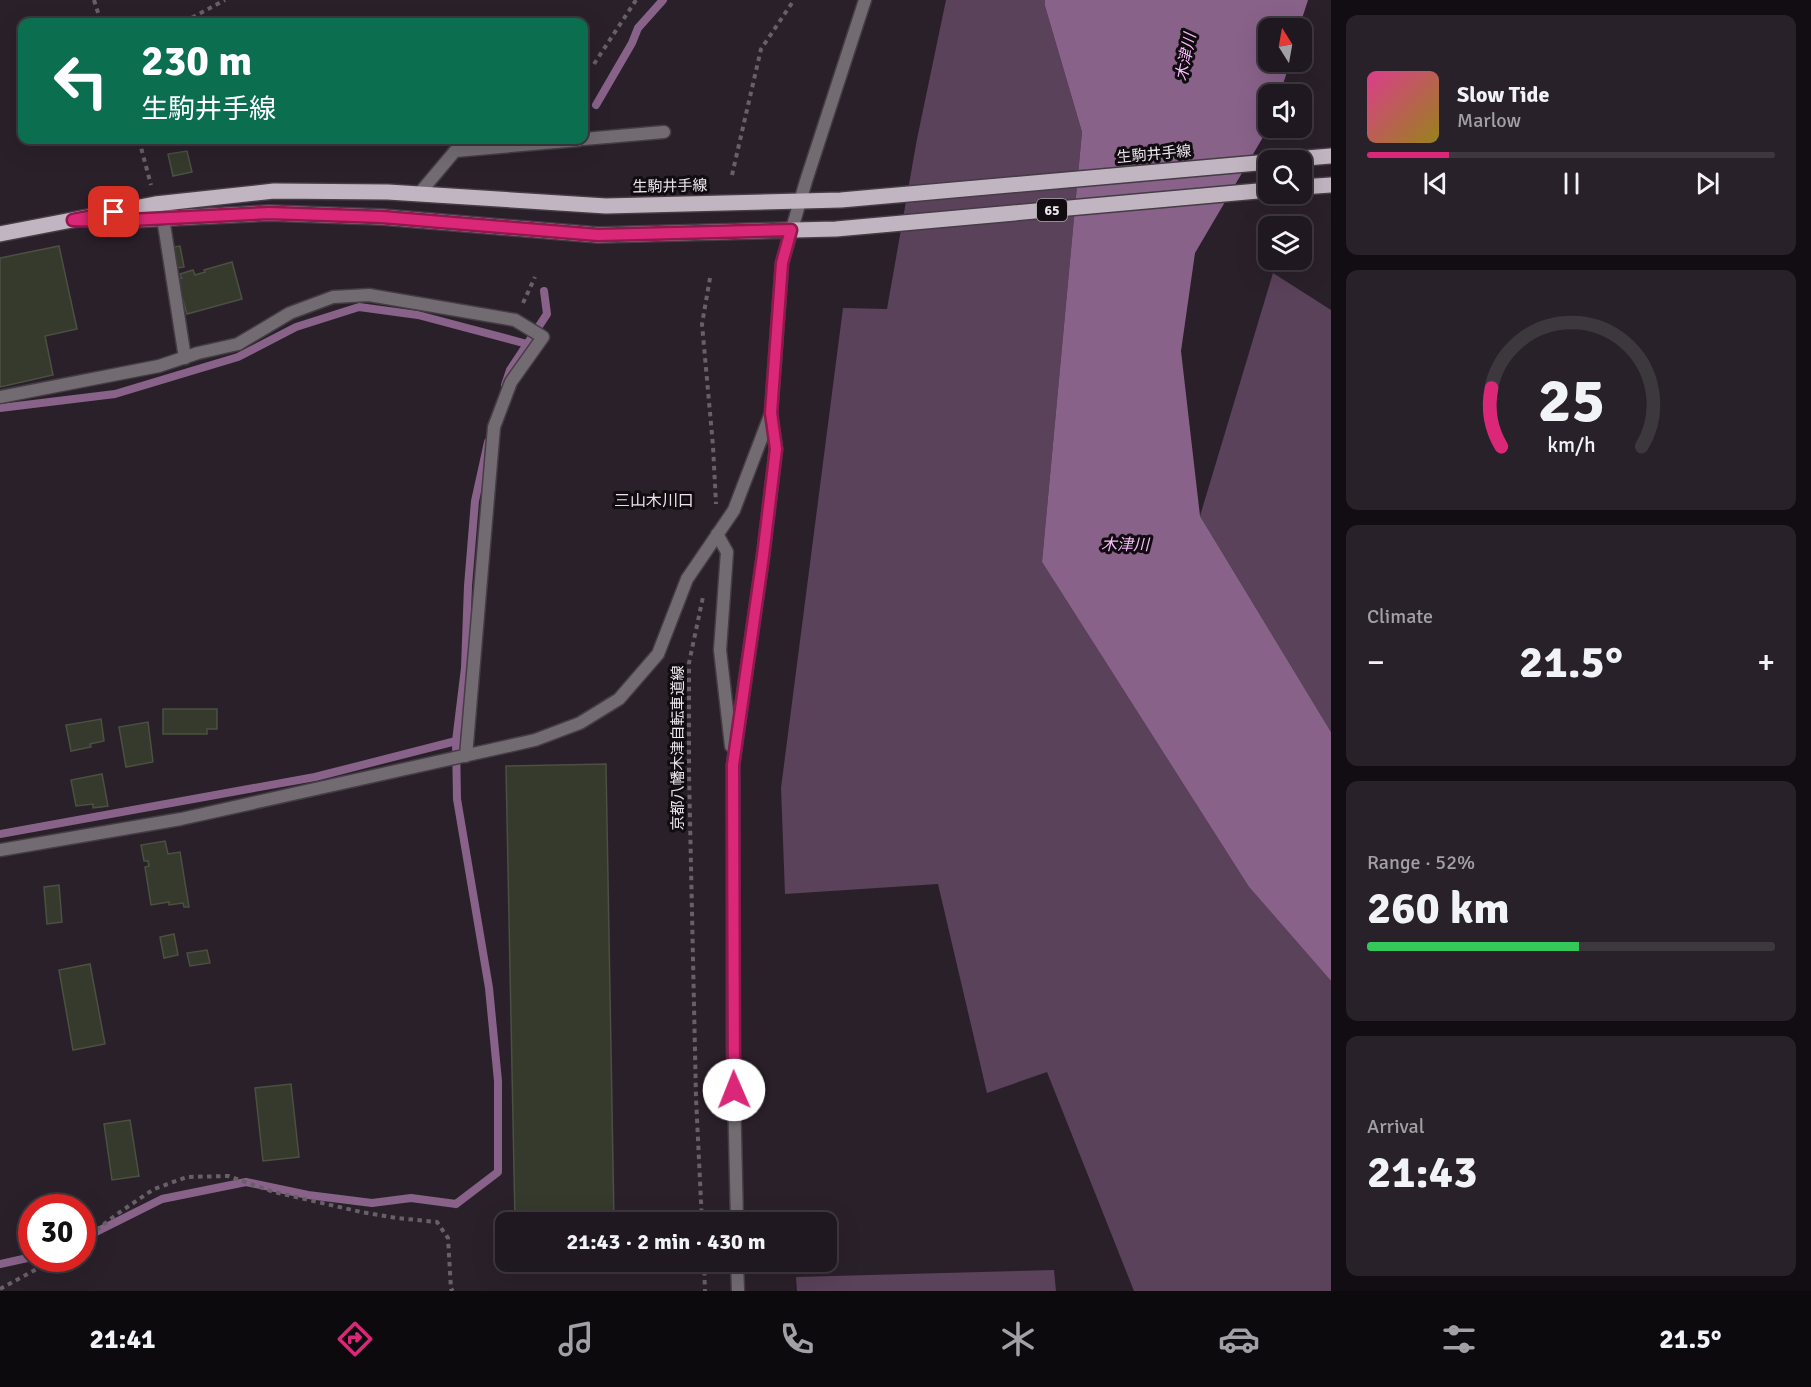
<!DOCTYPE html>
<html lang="en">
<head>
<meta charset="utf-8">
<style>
  :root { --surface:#201820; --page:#282129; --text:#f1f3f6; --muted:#a2a0a5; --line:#3d373e; --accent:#db2777 }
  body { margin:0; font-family:Signika,"Noto Sans JP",sans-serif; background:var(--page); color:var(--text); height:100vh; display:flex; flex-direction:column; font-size:22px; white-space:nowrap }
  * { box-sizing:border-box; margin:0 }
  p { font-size:20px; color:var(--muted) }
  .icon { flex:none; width:33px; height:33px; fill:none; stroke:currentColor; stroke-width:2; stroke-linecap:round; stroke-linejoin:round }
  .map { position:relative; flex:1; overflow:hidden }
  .panel { display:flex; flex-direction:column; gap:15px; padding:15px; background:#120d12; width:480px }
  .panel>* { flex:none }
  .guide { position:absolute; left:18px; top:18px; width:570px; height:126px; border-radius:12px; box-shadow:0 6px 24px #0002,0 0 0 2px var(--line); background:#0b6e4f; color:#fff; overflow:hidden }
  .needle { width:39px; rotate:349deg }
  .buttons { position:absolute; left:1258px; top:18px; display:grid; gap:12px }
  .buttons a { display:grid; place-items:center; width:54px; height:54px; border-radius:12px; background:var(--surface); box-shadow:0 6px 24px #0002,0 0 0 2px var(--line); font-size:30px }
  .speed { position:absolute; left:18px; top:1194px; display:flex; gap:12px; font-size:30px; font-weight:700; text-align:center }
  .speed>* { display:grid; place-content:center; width:78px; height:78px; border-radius:50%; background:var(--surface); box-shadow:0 6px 24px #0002,0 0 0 2px var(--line); line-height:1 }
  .speed .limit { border:9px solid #d22; background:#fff; color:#111 }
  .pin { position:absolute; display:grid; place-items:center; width:51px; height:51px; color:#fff; margin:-26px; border-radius:12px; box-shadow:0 3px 9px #0006 }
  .me { position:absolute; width:66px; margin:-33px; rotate:359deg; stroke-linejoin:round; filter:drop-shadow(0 0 4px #0008) }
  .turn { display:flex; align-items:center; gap:21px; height:126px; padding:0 24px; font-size:27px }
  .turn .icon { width:78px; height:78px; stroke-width:2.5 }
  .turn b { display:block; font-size:42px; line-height:51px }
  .big { font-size:45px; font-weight:700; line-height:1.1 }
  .panel .widget { flex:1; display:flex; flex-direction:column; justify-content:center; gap:9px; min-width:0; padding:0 21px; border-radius:12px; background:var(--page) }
  .panel .dial { align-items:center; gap:0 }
  .dial svg { height:156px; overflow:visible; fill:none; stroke:var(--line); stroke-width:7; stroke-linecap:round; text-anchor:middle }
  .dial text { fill:var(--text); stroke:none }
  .song { display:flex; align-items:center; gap:18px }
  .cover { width:72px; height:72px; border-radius:9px; background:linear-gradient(135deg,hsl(330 70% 55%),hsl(50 70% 35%)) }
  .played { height:6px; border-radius:3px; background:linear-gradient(90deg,var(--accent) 20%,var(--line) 20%) }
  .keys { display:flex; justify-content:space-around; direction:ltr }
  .heat { display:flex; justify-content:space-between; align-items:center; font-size:33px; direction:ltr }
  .charge { height:9px; border-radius:4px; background:linear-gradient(90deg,#34c759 52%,var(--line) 0) }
  .trip { position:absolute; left:495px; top:1212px; width:342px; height:60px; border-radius:12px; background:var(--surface); box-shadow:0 6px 24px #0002,0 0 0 2px var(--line); font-weight:700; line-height:60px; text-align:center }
  .tabs { display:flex; height:96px; justify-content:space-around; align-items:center; background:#0d0a0d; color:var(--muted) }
  .tabs .icon { width:42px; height:42px }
  .tabs .current { color:var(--accent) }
  .tabs b { font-size:27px; color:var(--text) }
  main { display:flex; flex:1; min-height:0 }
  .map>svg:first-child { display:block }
  .green { fill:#5a425a }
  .water { fill:#89628a }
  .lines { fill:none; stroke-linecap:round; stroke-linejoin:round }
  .stream { stroke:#89628a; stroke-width:8 }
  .building { fill:#363a2c; stroke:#4b5042; stroke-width:1.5 }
  .lane-casing { stroke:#453c45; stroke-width:15 }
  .street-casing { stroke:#453c45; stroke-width:15 }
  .primary-casing { stroke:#453c45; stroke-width:18 }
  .path { stroke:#685f68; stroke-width:4; stroke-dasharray:4.5 4.5; stroke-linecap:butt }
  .lane { stroke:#726c72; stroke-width:12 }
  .street { stroke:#726c72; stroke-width:12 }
  .primary { stroke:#c0b5c0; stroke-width:15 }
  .route-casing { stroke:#8e194d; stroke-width:15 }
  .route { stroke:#db2777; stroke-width:10 }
  .labels { text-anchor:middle; stroke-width:6; stroke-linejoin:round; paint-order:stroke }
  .shield { fill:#100c10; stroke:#aba5ab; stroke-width:1.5 }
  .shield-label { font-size:14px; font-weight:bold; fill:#ede6ed }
  .street-label { font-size:15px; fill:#ede6ed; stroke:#100c10 }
  .water-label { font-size:16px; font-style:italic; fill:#fabdfb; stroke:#100c10 }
  .neighbourhood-label { font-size:16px; fill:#ecdeec; stroke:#100c10 }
</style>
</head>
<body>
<main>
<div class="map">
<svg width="1331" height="1291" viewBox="0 0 1331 1291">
  <rect width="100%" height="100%" fill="#2a202a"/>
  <!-- green -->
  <path class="green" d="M 946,0 L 1045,0 L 1045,6 L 1082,132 L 1042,562 L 1249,887 L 1331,981 L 1331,1291 L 1134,1291 L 1047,1072 L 987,1093 L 938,884 L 785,894 L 781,788 L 843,308 L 887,309 L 917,139 Z
    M 1273,273 L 1331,310 L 1331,732 L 1200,516 Z
    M 1054,1270 L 1056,1291 L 797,1291 L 796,1277 Z"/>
  <!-- water -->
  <path class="water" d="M 1045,0 L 1308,0 L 1299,28 L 1269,28 L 1269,62 L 1290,62 L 1280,94 L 1269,94 L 1269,127 L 1195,253 L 1181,351 L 1200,516 L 1331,732 L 1331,981 L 1249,887 L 1042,562 L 1082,132 L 1045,6 Z"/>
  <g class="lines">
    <!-- stream -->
    <path class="stream" d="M 596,105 L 632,43 L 638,28 L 663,0
      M 505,385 L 510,370 L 547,314 L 544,291
      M 0,408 L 115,394 L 238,357 L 296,327 L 359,307 L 418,315 L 527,344
      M 0,834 L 315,777 L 456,741
      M 456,1204 L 498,1172 L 498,1081 L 489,988 L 457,799 L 456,741 L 465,668 L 468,586 L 475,501 L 488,442
      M 82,1239 L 162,1199 L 246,1182 L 308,1195 L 372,1203 L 411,1198 L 456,1204 L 460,1201
      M 0,1264 L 32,1257"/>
  </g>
  <!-- building -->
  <path class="building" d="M 187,151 L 192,172 L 173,176 L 168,154 Z
    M 59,246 L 77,329 L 45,336 L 53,375 L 0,387 L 0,258 Z
    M 180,246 L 184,267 L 172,269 L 168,248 Z
    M 232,262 L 242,299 L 187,314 L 177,279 L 182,278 L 180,274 L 193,270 L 195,275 L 205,272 L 204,270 Z
    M 163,709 L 217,709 L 217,729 L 207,729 L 207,734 L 163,734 Z
    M 101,719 L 104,741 L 90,744 L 91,747 L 71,751 L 66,725 Z
    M 148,722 L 153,762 L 126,767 L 119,727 Z
    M 606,764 L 614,1222 L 515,1222 L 506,766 Z
    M 102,774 L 108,806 L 93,808 L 93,804 L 76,806 L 71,780 Z
    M 165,841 L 168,854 L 180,852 L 189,907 L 184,907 L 183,903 L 169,905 L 169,902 L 151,905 L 145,867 L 149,866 L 148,861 L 144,861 L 141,845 Z
    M 59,885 L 62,922 L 47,924 L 44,887 Z
    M 174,934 L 178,955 L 164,958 L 160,937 Z
    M 207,950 L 210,963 L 190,966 L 187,953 Z
    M 90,964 L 105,1044 L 73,1050 L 59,970 Z
    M 291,1084 L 299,1157 L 263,1161 L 255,1088 Z
    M 130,1120 L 139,1176 L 112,1180 L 104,1124 Z"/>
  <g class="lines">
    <!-- lane casing -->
    <g class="lane-casing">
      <path id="lane" d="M 584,139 L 664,132
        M 418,195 L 455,151 L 579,140
        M 163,218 L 185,358"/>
    </g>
    <!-- street casing -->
    <g class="street-casing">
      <path id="street" d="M 0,397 L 159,366 L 198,353 L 238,344 L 290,313 L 333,297 L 369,295 L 515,320 L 543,337 L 511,382 L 494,427 L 466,756
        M 717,534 L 727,552 L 720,650 L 731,746
        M 0,850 L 181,819 L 535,740 L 580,723 L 619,699 L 658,654 L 687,579 L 734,510 L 771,413 L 782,263 L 806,181 L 865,0
        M 737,1222 L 733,1046 L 733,765 L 763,556 L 776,449 L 771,415
        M 737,1262 L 738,1291"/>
    </g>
    <!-- primary casing -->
    <g class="primary-casing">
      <path id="primary" d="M 1282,160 L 1331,156
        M 1302,187 L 1331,185
        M 109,221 L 269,213 L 382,217 L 598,235 L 836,229 L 1269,190
        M 0,234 L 155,204 L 274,191 L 388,192 L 606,206 L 841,200 L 1269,162"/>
    </g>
    <!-- path -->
    <path class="path" d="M 94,0 L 101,22
      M 184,22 L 225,0
      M 594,64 L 636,0
      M 139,140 L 151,185
      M 732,175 L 761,49 L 794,0
      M 710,278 L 702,324 L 713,446 L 716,504
      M 523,303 L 535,277
      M 702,1222 L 696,1098 L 689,773 L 689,663 L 703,597
      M 82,1241 L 117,1214 L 154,1189 L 187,1177 L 228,1176 L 274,1192 L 361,1212 L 397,1218 L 437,1222 L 448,1238 L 451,1289 L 453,1291
      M 704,1262 L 705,1291
      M 0,1289 L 57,1258"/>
    <!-- lane -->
    <use href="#lane" class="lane"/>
    <!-- street -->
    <use href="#street" class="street"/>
    <!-- primary -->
    <use href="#primary" class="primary"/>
  </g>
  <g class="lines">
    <!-- route casing -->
    <g class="route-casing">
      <path id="route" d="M 114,212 L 73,220 L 109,221 L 269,213 L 382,217 L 598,235 L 791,230 L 782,263 L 771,413 L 776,449 L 763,556 L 733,765 L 734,1090"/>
    </g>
    <!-- route -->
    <use href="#route" class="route"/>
  </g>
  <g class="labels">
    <!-- shield labels -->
    <rect class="shield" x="1037" y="199" width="30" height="22" rx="4.5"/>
    <g class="shield-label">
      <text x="1052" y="215">65</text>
    </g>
    <!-- street labels -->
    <g class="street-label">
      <text transform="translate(1154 154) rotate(-5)" y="5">生駒井手線</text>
      <text transform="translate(670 186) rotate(-1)" y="5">生駒井手線</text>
      <text transform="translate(678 748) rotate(-90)" y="5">京都八幡木津自転車道線</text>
    </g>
    <!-- water labels -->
    <g class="water-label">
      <text transform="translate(1185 57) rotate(-79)" y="6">木津川</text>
      <text x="1125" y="550">木津川</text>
    </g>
    <!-- neighbourhood labels -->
    <g class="neighbourhood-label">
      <text x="654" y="506">三山木川口</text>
    </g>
  </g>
</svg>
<div class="buttons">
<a><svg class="needle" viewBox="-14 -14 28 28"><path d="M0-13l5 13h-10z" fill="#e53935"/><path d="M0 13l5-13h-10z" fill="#a2a0a5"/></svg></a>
<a><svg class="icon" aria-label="sound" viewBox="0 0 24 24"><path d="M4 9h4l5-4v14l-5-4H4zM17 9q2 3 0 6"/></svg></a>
<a><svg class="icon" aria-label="search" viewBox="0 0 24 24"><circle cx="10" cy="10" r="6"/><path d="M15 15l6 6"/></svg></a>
<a><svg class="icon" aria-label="layers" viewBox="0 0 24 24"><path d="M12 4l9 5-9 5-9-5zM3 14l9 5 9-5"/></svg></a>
</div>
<div class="speed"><div class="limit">30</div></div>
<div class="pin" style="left:114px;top:212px;background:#d93025"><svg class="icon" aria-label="arrive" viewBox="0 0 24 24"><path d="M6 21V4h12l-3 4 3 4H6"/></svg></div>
<svg class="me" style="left:734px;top:1090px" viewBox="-20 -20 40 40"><circle r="19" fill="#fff"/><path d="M0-13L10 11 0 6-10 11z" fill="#db2777"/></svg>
<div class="trip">21:43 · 2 min · 430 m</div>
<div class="guide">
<div class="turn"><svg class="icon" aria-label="left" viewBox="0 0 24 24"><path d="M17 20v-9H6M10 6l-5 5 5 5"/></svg><div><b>230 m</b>生駒井手線</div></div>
</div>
</div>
<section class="panel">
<div class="widget">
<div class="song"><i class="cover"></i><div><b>Slow Tide</b><p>Marlow</p></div></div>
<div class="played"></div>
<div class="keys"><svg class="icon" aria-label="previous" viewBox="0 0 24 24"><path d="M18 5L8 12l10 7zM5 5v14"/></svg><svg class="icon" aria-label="pause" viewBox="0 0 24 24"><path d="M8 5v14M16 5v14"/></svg><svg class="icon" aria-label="next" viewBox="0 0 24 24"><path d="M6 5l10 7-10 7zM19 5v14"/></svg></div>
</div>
<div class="widget dial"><svg viewBox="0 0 100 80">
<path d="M14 69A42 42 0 1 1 86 69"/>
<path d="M14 69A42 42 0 0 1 9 39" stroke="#db2777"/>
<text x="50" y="56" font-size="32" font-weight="700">25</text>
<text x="50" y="72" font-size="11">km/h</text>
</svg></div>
<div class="widget"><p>Climate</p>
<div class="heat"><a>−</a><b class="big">21.5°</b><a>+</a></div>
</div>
<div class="widget"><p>Range · 52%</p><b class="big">260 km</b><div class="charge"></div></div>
<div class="widget"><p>Arrival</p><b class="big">21:43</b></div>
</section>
</main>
<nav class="tabs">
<b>21:41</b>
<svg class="icon current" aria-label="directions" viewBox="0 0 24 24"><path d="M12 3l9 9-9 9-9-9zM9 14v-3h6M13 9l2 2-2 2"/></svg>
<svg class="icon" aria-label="music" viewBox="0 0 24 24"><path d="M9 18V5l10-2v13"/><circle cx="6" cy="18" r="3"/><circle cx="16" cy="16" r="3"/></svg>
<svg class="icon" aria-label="phone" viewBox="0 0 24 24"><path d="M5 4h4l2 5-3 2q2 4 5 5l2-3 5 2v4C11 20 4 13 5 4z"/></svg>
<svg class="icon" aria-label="climate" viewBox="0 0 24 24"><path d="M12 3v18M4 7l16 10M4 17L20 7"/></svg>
<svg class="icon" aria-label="car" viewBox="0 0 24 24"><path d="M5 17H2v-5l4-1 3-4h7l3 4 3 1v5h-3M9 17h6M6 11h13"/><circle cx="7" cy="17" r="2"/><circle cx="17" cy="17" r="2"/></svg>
<svg class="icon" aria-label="filters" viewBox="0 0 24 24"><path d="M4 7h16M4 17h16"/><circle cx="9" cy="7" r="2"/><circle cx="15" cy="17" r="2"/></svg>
<b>21.5°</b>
</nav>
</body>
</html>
